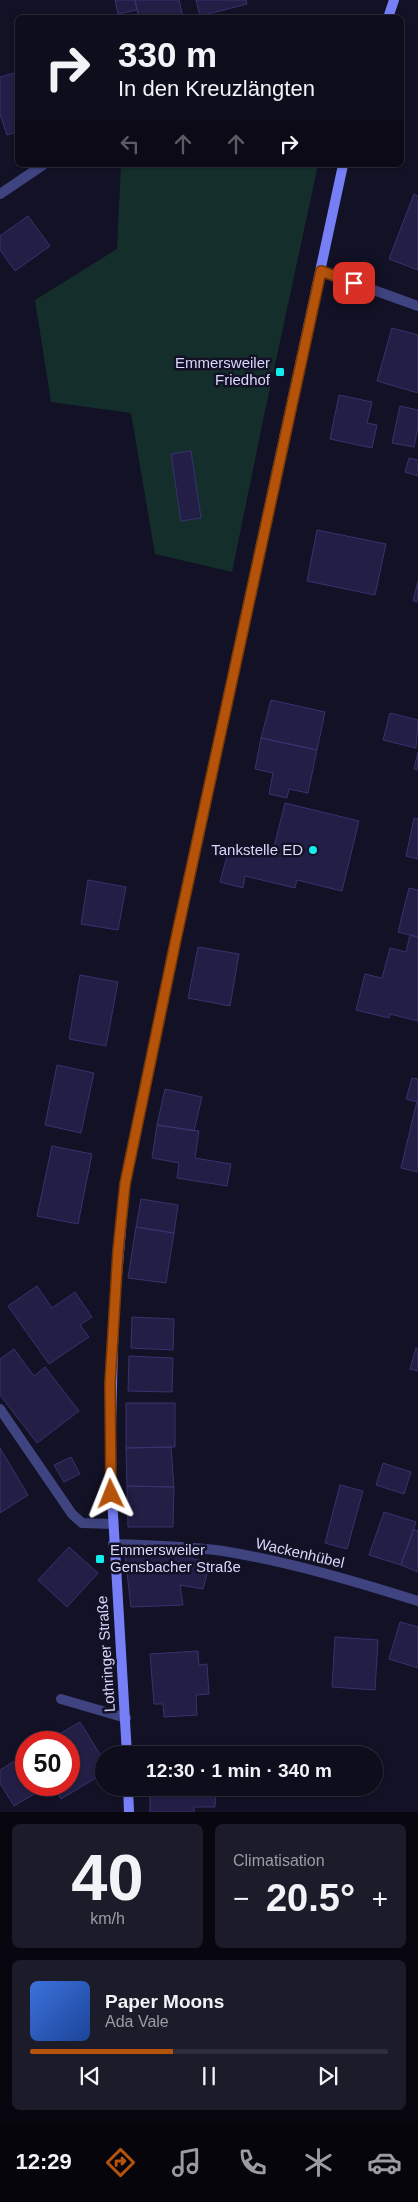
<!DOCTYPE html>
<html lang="fr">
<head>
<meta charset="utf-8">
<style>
  :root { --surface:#0e0d1c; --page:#1c1b29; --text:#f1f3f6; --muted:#9b9ca3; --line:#2e2d3b; --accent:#b45309 }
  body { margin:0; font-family:Arial,sans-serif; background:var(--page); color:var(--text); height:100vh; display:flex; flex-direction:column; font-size:19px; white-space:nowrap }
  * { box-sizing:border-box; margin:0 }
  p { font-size:16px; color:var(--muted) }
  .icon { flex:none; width:28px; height:28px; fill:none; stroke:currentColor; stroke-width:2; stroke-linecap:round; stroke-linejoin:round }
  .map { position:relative; height:1812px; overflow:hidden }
  .details { display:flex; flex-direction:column; gap:12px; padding:12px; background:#08070f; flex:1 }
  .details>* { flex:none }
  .top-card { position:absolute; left:15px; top:15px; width:389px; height:152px; border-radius:8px; box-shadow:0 1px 4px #0004,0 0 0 1px var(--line); background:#0e0d1c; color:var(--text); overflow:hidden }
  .speed { position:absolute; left:15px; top:1731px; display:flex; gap:10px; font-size:25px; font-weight:700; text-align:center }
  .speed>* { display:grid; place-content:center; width:65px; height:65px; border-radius:50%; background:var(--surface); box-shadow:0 1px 4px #0004,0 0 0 1px var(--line); line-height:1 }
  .speed .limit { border:8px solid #d22; background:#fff; color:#111 }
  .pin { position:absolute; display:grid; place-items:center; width:42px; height:42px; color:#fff; margin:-21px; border-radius:10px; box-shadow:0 2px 8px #0006 }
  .me { position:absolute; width:55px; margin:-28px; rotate:358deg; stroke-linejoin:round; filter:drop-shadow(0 0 4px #0008) }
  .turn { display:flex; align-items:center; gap:18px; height:105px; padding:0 20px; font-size:22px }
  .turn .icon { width:65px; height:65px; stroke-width:2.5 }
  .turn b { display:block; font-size:35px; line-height:42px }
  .lanes { display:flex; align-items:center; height:48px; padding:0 20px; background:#0003; justify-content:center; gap:25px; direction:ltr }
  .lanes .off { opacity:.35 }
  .big { font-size:38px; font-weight:600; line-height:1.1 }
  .details .tile { flex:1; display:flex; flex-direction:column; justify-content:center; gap:8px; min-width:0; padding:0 18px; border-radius:8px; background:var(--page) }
  .details .dial { align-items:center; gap:0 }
  .dial b { font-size:65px; line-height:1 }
  .song { display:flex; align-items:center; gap:15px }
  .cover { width:60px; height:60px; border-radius:8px; background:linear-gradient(135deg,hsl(220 70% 55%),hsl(220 70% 35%)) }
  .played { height:5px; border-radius:2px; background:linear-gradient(90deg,var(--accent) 40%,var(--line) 40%) }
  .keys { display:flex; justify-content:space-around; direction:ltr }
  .heat { display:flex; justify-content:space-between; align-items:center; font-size:28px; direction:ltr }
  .details .tiles { flex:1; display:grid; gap:12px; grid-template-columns:1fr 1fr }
  .tile:last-child { grid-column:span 2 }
  .trip { position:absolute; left:95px; top:1746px; width:288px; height:50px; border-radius:25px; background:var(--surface); box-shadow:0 1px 4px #0004,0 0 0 1px var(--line); font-weight:600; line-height:50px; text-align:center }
  .menu { display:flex; height:80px; justify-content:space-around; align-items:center; background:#06050b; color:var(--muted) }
  .menu .icon { width:35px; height:35px }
  .menu .selected { color:var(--accent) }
  .menu b { font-size:22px; color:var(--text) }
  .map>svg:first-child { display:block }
  .green { fill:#142f2b }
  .building { fill:#221e45; stroke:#38326f }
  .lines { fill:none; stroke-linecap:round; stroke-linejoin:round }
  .service { stroke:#3f4380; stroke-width:10 }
  .minor { stroke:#3f4380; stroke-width:10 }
  .secondary { stroke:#767ff5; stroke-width:10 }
  .route-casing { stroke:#753606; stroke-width:12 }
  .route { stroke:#b45309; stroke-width:9 }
  .poi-dot { fill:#12eeee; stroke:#121125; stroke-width:2 }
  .labels { text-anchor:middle; stroke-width:5; stroke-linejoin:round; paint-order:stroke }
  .poi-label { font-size:15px; fill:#d8d8fc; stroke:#121125; text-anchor:end }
  .street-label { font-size:15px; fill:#d8d8fc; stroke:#121125 }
</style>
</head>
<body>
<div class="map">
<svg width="418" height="1812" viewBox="0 0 418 1812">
  <rect width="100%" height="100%" fill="#121125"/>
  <!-- green -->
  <path class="green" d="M 121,165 L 318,165 L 264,416 L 232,572 L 155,554 L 131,413 L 51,402 L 35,300 L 117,249 Z"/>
  <!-- building -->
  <path class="building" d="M 115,0 L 135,0 L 137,10 L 118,14 Z
    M 135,0 L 179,0 L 183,18 L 139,18 Z
    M 196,0 L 246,0 L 247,4 L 200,16 Z
    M 18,72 L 18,131 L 7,135 L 0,114 L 0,77 Z
    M 414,194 L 418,196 L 418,270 L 389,259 Z
    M 28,216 L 50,246 L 15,271 L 0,250 L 0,236 Z
    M 392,328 L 418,335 L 418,393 L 377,381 Z
    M 339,395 L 372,402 L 367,423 L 377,425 L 372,448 L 330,439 Z
    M 400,406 L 418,410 L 418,427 L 414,447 L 392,443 Z
    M 191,451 L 201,518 L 181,521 L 171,454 Z
    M 409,458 L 418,460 L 418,476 L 405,472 Z
    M 317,530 L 386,544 L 375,595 L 307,581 Z
    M 418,581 L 418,602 L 413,601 Z
    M 271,700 L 325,712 L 317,750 L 261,738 Z
    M 390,713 L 418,720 L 416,748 L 383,740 Z
    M 261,738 L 317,750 L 308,793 L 289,789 L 287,798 L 269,794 L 273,773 L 255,769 Z
    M 418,752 L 418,770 L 414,769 Z
    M 285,803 L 359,821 L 342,891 L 297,880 L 295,888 L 245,876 L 243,888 L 220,882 L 230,845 L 272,855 Z
    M 414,818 L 418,819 L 418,859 L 406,856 Z
    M 88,880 L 126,887 L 118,930 L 81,924 Z
    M 409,888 L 418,890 L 418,937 L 398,932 Z
    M 410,935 L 418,937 L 418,1021 L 390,1014 L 389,1018 L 356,1010 L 365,974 L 382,978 L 390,948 L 406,952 Z
    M 198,947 L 239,954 L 230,1006 L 188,998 Z
    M 80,975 L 118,982 L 106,1046 L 69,1039 Z
    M 57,1065 L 94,1073 L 81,1133 L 45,1125 Z
    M 412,1078 L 418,1079 L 418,1102 L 406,1099 Z
    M 165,1089 L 202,1097 L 194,1131 L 157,1125 Z
    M 417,1101 L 418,1102 L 418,1172 L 401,1168 Z
    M 157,1125 L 199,1131 L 195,1158 L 231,1164 L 227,1186 L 177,1178 L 179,1163 L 152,1158 Z
    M 52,1146 L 92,1154 L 78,1224 L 37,1216 Z
    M 141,1199 L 178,1205 L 174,1233 L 136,1227 Z
    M 136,1227 L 174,1233 L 166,1283 L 128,1278 Z
    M 37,1286 L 52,1308 L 75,1292 L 92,1317 L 80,1325 L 89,1337 L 49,1364 L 8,1306 Z
    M 132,1317 L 174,1319 L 173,1350 L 131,1348 Z
    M 416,1348 L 418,1349 L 418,1371 L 410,1369 Z
    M 14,1349 L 34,1376 L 45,1367 L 79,1411 L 37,1443 L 0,1395 L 0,1359 Z
    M 129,1356 L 173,1358 L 172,1392 L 128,1391 Z
    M 126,1403 L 175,1403 L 175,1447 L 126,1448 Z
    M 171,1447 L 174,1487 L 127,1486 L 126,1448 Z
    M 0,1448 L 28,1495 L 0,1513 Z
    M 71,1457 L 80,1474 L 64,1482 L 54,1465 Z
    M 383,1463 L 411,1472 L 404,1494 L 376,1485 Z
    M 340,1485 L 363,1491 L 347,1549 L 325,1543 Z
    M 127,1486 L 174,1487 L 173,1527 L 128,1527 Z
    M 384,1512 L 416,1522 L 401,1565 L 369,1555 Z
    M 414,1529 L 418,1531 L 418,1572 L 401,1565 Z
    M 69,1547 L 98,1573 L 67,1607 L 38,1580 Z
    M 163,1551 L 210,1563 L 203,1589 L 180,1585 L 183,1605 L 131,1607 L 125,1556 Z
    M 400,1622 L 418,1627 L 418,1668 L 389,1659 Z
    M 335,1637 L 378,1640 L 375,1690 L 332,1687 Z
    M 198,1651 L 199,1665 L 207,1664 L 209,1694 L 196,1695 L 197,1715 L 164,1717 L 163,1704 L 154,1704 L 150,1654 Z
    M 80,1722 L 104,1761 L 104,1773 L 61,1799 L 53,1785 L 69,1785 L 69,1742 L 46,1742 Z
    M 26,1754 L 26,1785 L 49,1785 L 14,1806 L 0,1783 L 0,1770 Z
    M 150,1788 L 216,1788 L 215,1807 L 194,1807 L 194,1812 L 150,1812 Z"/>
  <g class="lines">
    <!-- service -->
    <path class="service" d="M 0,1409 L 72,1514 L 82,1523 L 112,1524
      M 61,1699 L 126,1718"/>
    <!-- minor -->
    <path class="minor" d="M 0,194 L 43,165
      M 321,271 L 418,306
      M 113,1544 C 150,1545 187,1546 223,1551 C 290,1562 354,1581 418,1601"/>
    <!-- secondary -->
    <path class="secondary" d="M 388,18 L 394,0
      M 127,1755 L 110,1463 L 114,1310 L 125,1184 L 177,934 L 343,165
      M 128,1788 L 129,1812"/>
  </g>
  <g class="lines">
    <!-- route casing -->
    <g class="route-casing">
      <path id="route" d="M 111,1494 L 110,1383 L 118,1251 L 125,1184 L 177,934 L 321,271 L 354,283"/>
    </g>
    <!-- route -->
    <use href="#route" class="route"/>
  </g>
  <!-- markers -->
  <g class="poi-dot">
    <rect x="275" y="367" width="10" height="10" rx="2.5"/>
    <circle cx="313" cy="850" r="5"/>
    <rect x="95" y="1554" width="10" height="10" rx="2.5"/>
  </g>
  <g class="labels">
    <!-- poi labels -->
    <g class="poi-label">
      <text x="270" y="368">Emmersweiler<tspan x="270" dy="17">Friedhof</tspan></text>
      <text x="303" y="855">Tankstelle ED</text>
      <text x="110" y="1555" text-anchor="start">Emmersweiler<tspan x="110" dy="17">Gensbacher Straße</tspan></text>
    </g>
    <!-- street labels -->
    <g class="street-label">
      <text transform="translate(300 1553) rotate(13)" y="5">Wackenhübel</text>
      <text transform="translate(106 1654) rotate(-94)" y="5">Lothringer Straße</text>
    </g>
  </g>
</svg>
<div class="speed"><div class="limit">50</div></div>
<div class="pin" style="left:354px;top:283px;background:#d93025"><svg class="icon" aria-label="arrive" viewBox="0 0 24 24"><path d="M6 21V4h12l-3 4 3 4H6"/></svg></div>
<svg class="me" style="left:111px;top:1494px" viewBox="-20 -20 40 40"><path d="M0-17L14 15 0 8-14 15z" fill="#b45309" stroke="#fff" stroke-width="4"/></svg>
<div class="trip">12:30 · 1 min · 340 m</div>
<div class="top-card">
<div class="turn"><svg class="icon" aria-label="right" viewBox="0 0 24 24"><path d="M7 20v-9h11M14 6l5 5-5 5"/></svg><div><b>330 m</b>In den Kreuzlängten</div></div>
<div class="lanes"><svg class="icon off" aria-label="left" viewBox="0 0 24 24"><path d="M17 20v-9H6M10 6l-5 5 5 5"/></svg><svg class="icon off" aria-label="ahead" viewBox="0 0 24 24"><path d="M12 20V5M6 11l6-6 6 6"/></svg><svg class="icon off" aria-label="ahead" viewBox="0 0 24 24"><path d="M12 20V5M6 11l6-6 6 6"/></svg><svg class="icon" aria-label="right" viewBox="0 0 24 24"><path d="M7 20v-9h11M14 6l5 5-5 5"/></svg></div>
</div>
</div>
<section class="details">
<div class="tiles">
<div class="tile dial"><b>40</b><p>km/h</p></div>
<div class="tile"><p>Climatisation</p>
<div class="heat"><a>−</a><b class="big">20.5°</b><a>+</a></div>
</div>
<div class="tile">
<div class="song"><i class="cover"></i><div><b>Paper Moons</b><p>Ada Vale</p></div></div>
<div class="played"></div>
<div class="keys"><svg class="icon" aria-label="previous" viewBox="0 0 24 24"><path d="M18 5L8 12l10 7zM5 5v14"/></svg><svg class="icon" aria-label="pause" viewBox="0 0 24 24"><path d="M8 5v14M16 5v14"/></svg><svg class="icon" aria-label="next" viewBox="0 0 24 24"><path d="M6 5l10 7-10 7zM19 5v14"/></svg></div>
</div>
</div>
</section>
<nav class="menu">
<b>12:29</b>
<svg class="icon selected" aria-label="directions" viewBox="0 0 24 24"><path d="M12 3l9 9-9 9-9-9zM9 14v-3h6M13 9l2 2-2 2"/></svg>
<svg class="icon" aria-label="music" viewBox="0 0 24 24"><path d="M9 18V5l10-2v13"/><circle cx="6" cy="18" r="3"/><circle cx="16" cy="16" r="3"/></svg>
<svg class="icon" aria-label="phone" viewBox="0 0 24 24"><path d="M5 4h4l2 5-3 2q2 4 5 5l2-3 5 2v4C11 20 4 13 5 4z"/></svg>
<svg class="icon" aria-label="climate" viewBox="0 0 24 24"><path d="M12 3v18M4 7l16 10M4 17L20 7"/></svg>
<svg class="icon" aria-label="car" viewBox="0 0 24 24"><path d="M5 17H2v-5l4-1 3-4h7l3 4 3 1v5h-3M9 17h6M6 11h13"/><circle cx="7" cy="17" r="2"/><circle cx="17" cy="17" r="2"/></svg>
</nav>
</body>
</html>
